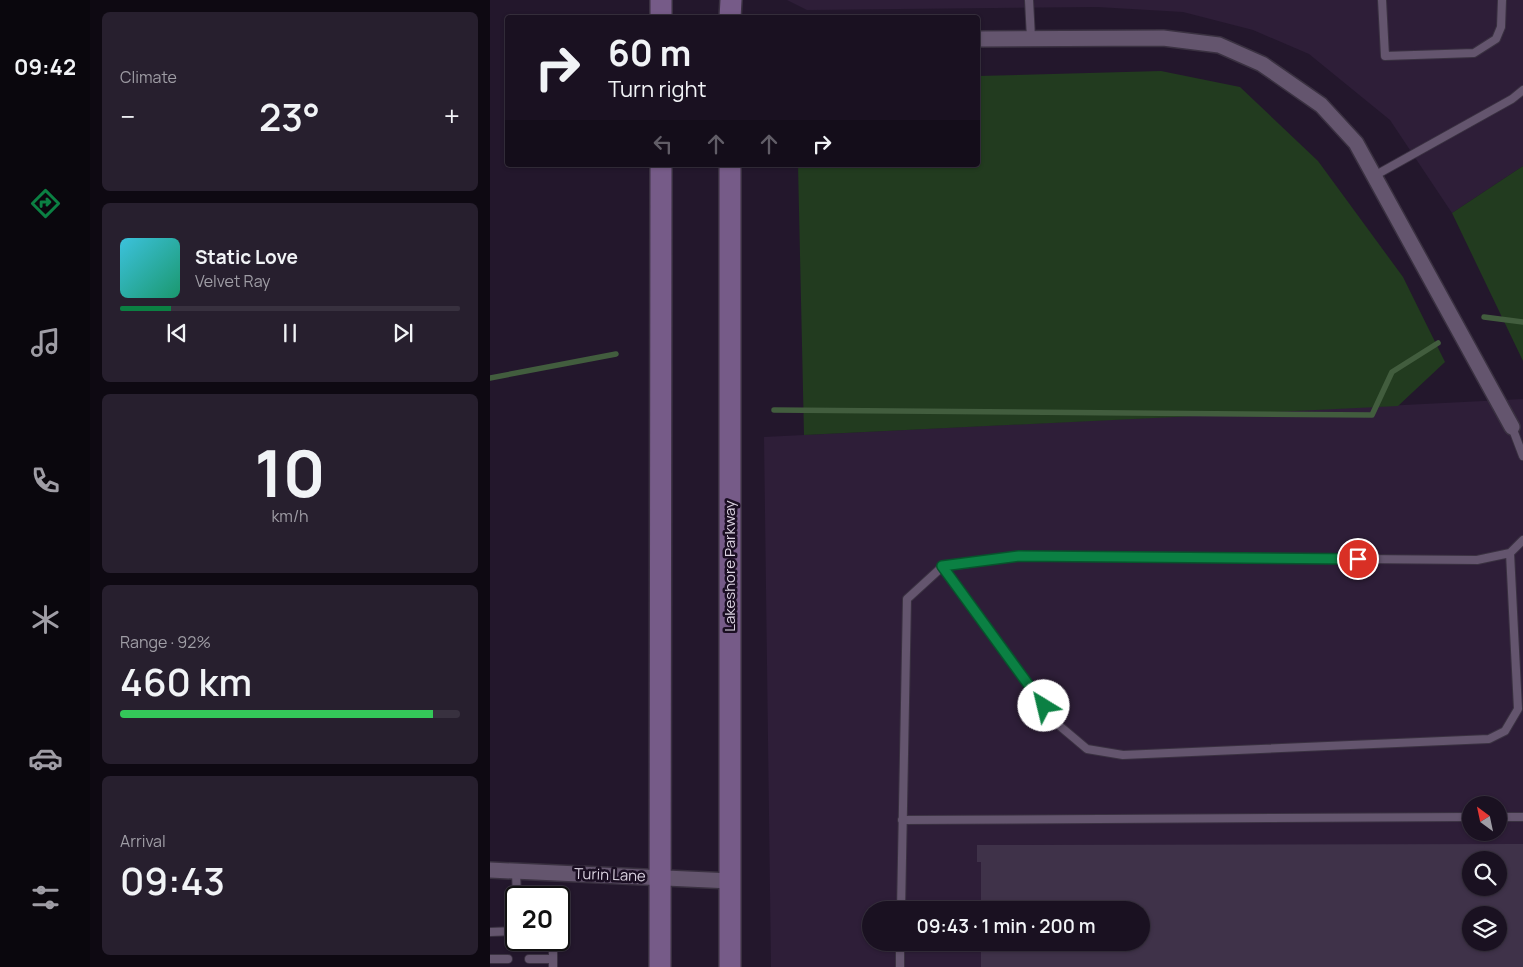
<!DOCTYPE html>
<html lang="en">
<head>
<meta charset="utf-8">
<style>
  :root { --surface:#1a1121; --page:#271f2e; --text:#f1f3f6; --muted:#9f9da5; --line:#38313f; --accent:#0b8043 }
  body { margin:0; font-family:Manrope,sans-serif; background:var(--page); color:var(--text); height:100vh; display:flex; flex-direction:column; font-size:19px; white-space:nowrap }
  * { box-sizing:border-box; margin:0 }
  p { font-size:16px; color:var(--muted) }
  .icon { flex:none; width:28px; height:28px; fill:none; stroke:currentColor; stroke-width:2; stroke-linecap:round; stroke-linejoin:round }
  .map { position:relative; flex:1; overflow:hidden }
  .drawer { display:flex; flex-direction:column; gap:12px; padding:12px; background:#0e0912; width:400px }
  .drawer>* { flex:none }
  .guide { position:absolute; left:15px; top:15px; width:475px; height:152px; border-radius:5px; box-shadow:0 1px 4px #0004,0 0 0 1px var(--line); background:#1a1121; color:var(--text); overflow:hidden }
  .needle { width:32px; rotate:327deg }
  .buttons { position:absolute; left:972px; top:796px; display:grid; gap:10px }
  .buttons a { display:grid; place-items:center; width:45px; height:45px; border-radius:50%; background:var(--surface); box-shadow:0 1px 4px #0004,0 0 0 1px var(--line); font-size:25px }
  .speed { position:absolute; left:15px; top:886px; display:flex; gap:10px; font-size:25px; font-weight:700; text-align:center }
  .speed>* { display:grid; place-content:center; width:65px; height:65px; border-radius:50%; background:var(--surface); box-shadow:0 1px 4px #0004,0 0 0 1px var(--line); line-height:1 }
  .speed .limit { border:2px solid #111; border-radius:8px; background:#fff; color:#111 }
  .pin { position:absolute; display:grid; place-items:center; width:42px; height:42px; color:#fff; margin:-21px; border:2px solid #fff; border-radius:50%; box-shadow:0 1px 5px #0007 }
  .me { position:absolute; width:55px; margin:-28px; rotate:324deg; stroke-linejoin:round; filter:drop-shadow(0 0 4px #0008) }
  .turn { display:flex; align-items:center; gap:18px; height:105px; padding:0 20px; font-size:22px }
  .turn .icon { width:65px; height:65px; stroke-width:2.5 }
  .turn b { display:block; font-size:35px; line-height:42px }
  .lanes { display:flex; align-items:center; height:48px; padding:0 20px; background:#0003; justify-content:center; gap:25px; direction:ltr }
  .lanes .off { opacity:.35 }
  .big { font-size:38px; font-weight:600; line-height:1.1 }
  .drawer .card { flex:1; display:flex; flex-direction:column; justify-content:center; gap:8px; min-width:0; padding:0 18px; border-radius:8px; background:var(--page) }
  .drawer .dial { align-items:center; gap:0 }
  .dial b { font-size:65px; line-height:1 }
  .song { display:flex; align-items:center; gap:15px }
  .cover { width:60px; height:60px; border-radius:8px; background:linear-gradient(135deg,hsl(190 70% 55%),hsl(160 70% 35%)) }
  .played { height:5px; border-radius:2px; background:linear-gradient(90deg,var(--accent) 15%,var(--line) 15%) }
  .keys { display:flex; justify-content:space-around; direction:ltr }
  .heat { display:flex; justify-content:space-between; align-items:center; font-size:28px; direction:ltr }
  .charge { height:8px; border-radius:4px; background:linear-gradient(90deg,#34c759 92%,var(--line) 0) }
  .trip { position:absolute; left:372px; top:901px; width:288px; height:50px; border-radius:25px; background:var(--surface); box-shadow:0 1px 4px #0004,0 0 0 1px var(--line); font-weight:600; line-height:50px; text-align:center }
  main { display:flex; flex:1; min-height:0 }
  .tabs { display:flex; flex-direction:column; width:90px; justify-content:space-around; align-items:center; background:#0a070d; color:var(--muted) }
  .tabs .icon { width:35px; height:35px }
  .tabs .on { color:var(--accent) }
  .tabs b { font-size:22px; color:var(--text) }
  .map>svg:first-child { display:block }
  .built { fill:#2e1e38; fill-rule:evenodd }
  .green { fill:#223b1f }
  .lines { fill:none; stroke-linecap:round; stroke-linejoin:round }
  .stream { stroke:#425d3e; stroke-width:5.5 }
  .building { fill:#3f3249; fill-rule:evenodd }
  .service-casing { stroke:#3a3141; stroke-width:10 }
  .minor-casing { stroke:#3a3141; stroke-width:18 }
  .secondary-casing { stroke:#3a3141; stroke-width:24 }
  .service { stroke:#64556e; stroke-width:8 }
  .minor { stroke:#64556e; stroke-width:15 }
  .secondary { stroke:#765b88; stroke-width:21 }
  .route-casing { stroke:#07532c; stroke-width:12 }
  .route { stroke:#0b8043; stroke-width:9 }
  .labels { text-anchor:middle; stroke-width:5; stroke-linejoin:round; paint-order:stroke }
  .street-label { font-size:15px; fill:#dbd3e1; stroke:#1a0e22 }
</style>
</head>
<body>
<main>
<nav class="tabs">
<b>09:42</b>
<svg class="icon on" aria-label="directions" viewBox="0 0 24 24"><path d="M12 3l9 9-9 9-9-9zM9 14v-3h6M13 9l2 2-2 2"/></svg>
<svg class="icon" aria-label="music" viewBox="0 0 24 24"><path d="M9 18V5l10-2v13"/><circle cx="6" cy="18" r="3"/><circle cx="16" cy="16" r="3"/></svg>
<svg class="icon" aria-label="phone" viewBox="0 0 24 24"><path d="M5 4h4l2 5-3 2q2 4 5 5l2-3 5 2v4C11 20 4 13 5 4z"/></svg>
<svg class="icon" aria-label="climate" viewBox="0 0 24 24"><path d="M12 3v18M4 7l16 10M4 17L20 7"/></svg>
<svg class="icon" aria-label="car" viewBox="0 0 24 24"><path d="M5 17H2v-5l4-1 3-4h7l3 4 3 1v5h-3M9 17h6M6 11h13"/><circle cx="7" cy="17" r="2"/><circle cx="17" cy="17" r="2"/></svg>
<svg class="icon" aria-label="filters" viewBox="0 0 24 24"><path d="M4 7h16M4 17h16"/><circle cx="9" cy="7" r="2"/><circle cx="15" cy="17" r="2"/></svg>
</nav>
<section class="drawer">
<div class="card"><p>Climate</p>
<div class="heat"><a>−</a><b class="big">23°</b><a>+</a></div>
</div>
<div class="card">
<div class="song"><i class="cover"></i><div><b>Static Love</b><p>Velvet Ray</p></div></div>
<div class="played"></div>
<div class="keys"><svg class="icon" aria-label="previous" viewBox="0 0 24 24"><path d="M18 5L8 12l10 7zM5 5v14"/></svg><svg class="icon" aria-label="pause" viewBox="0 0 24 24"><path d="M8 5v14M16 5v14"/></svg><svg class="icon" aria-label="next" viewBox="0 0 24 24"><path d="M6 5l10 7-10 7zM19 5v14"/></svg></div>
</div>
<div class="card dial"><b>10</b><p>km/h</p></div>
<div class="card"><p>Range · 92%</p><b class="big">460 km</b><div class="charge"></div></div>
<div class="card"><p>Arrival</p><b class="big">09:43</b></div>
</section>
<div class="map">
<svg width="1033" height="967" viewBox="0 0 1033 967">
  <rect width="100%" height="100%" fill="#23172c"/>
  <!-- built -->
  <path class="built" d="M 297,0 L 1033,0 L 1033,166 L 962,213 L 900,120 L 819,54 L 763,30 L 693,12 L 607,7 L 317,10 Z
    M 1033,399 L 1033,967 L 281,967 L 274,437 ZM 981,805 L 1009,805 L 1009,832 L 981,832 ZM 981,860 L 1009,860 L 1009,888 L 981,888 ZM 381,910 L 651,910 L 651,942 L 381,942 ZM 981,915 L 1009,915 L 1009,942 L 981,942 Z"/>
  <!-- green -->
  <path class="green" d="M 671,71 L 750,87 L 828,161 L 913,277 L 955,362 L 908,406 L 314,435 L 308,165 L 488,165 L 488,76 Z
    M 1033,166 L 1033,361 L 962,213 Z"/>
  <g class="lines">
    <!-- stream -->
    <path class="stream" d="M 994,317 L 1033,322
      M 0,378 L 126,354
      M 284,410 L 882,415 L 902,372 L 948,343"/>
  </g>
  <!-- building -->
  <path class="building" d="M 1033,844 L 1033,967 L 491,967 L 491,942 L 651,942 L 651,910 L 491,910 L 491,862 L 487,862 L 487,845 ZM 981,860 L 1009,860 L 1009,888 L 981,888 ZM 981,915 L 1009,915 L 1009,942 L 981,942 Z"/>
  <g class="lines">
    <!-- service casing -->
    <g class="service-casing">
      <path id="service" d="M 539,0 L 541,38
        M 892,0 L 895,56 L 984,53 L 1006,39 L 1011,27 L 1012,0
        M 884,176 L 1022,99 L 1033,90
        M 1022,427 L 1033,456
        M 452,567 L 565,722 L 597,749 L 633,755 L 999,739 L 1015,731 L 1028,709 L 1020,553
        M 1009,817 L 1033,817
        M 412,820 L 981,817
        M 26,872 L 27,898
        M 411,910 L 417,599 L 452,567 L 529,556 L 987,560 L 1020,553 L 1033,540
        M 0,932 L 26,931
        M 63,940 L 63,967
        M 0,959 L 18,959
        M 39,959 L 63,959
        M 410,967 L 410,942"/>
    </g>
    <!-- minor casing -->
    <g class="minor-casing">
      <path id="minor" d="M 488,39 L 673,38 L 729,45 L 772,64 L 831,105 L 866,143 L 1022,427
        M 0,870 L 241,881"/>
    </g>
    <!-- secondary casing -->
    <g class="secondary-casing">
      <path id="secondary" d="M 171,18 L 171,0
        M 240,18 L 241,0
        M 240,165 L 240,967
        M 170,967 L 171,165"/>
    </g>
    <!-- service -->
    <use href="#service" class="service"/>
    <!-- minor -->
    <use href="#minor" class="minor"/>
    <!-- secondary -->
    <use href="#secondary" class="secondary"/>
  </g>
  <g class="lines">
    <!-- route casing -->
    <g class="route-casing">
      <path id="route" d="M 554,706 L 452,566 L 529,556 L 868,559"/>
    </g>
    <!-- route -->
    <use href="#route" class="route"/>
  </g>
  <g class="labels">
    <!-- street labels -->
    <g class="street-label">
      <text transform="translate(240 566) rotate(-90)" y="5">Lakeshore Parkway</text>
      <text transform="translate(120 875) rotate(2)" y="5">Turin Lane</text>
    </g>
  </g>
</svg>
<div class="buttons">
<a><svg class="needle" viewBox="-14 -14 28 28"><path d="M0-13l5 13h-10z" fill="#e53935"/><path d="M0 13l5-13h-10z" fill="#9f9da5"/></svg></a>
<a><svg class="icon" aria-label="search" viewBox="0 0 24 24"><circle cx="10" cy="10" r="6"/><path d="M15 15l6 6"/></svg></a>
<a><svg class="icon" aria-label="layers" viewBox="0 0 24 24"><path d="M12 4l9 5-9 5-9-5zM3 14l9 5 9-5"/></svg></a>
</div>
<div class="speed"><div class="limit">20</div></div>
<div class="pin" style="left:868px;top:559px;background:#d93025"><svg class="icon" aria-label="arrive" viewBox="0 0 24 24"><path d="M6 21V4h12l-3 4 3 4H6"/></svg></div>
<svg class="me" style="left:554px;top:706px" viewBox="-20 -20 40 40"><circle r="19" fill="#fff"/><path d="M0-13L10 11 0 6-10 11z" fill="#0b8043"/></svg>
<div class="trip">09:43 · 1 min · 200 m</div>
<div class="guide">
<div class="turn"><svg class="icon" aria-label="right" viewBox="0 0 24 24"><path d="M7 20v-9h11M14 6l5 5-5 5"/></svg><div><b>60 m</b>Turn right</div></div>
<div class="lanes"><svg class="icon off" aria-label="left" viewBox="0 0 24 24"><path d="M17 20v-9H6M10 6l-5 5 5 5"/></svg><svg class="icon off" aria-label="ahead" viewBox="0 0 24 24"><path d="M12 20V5M6 11l6-6 6 6"/></svg><svg class="icon off" aria-label="ahead" viewBox="0 0 24 24"><path d="M12 20V5M6 11l6-6 6 6"/></svg><svg class="icon" aria-label="right" viewBox="0 0 24 24"><path d="M7 20v-9h11M14 6l5 5-5 5"/></svg></div>
</div>
</div>
</main>
</body>
</html>
